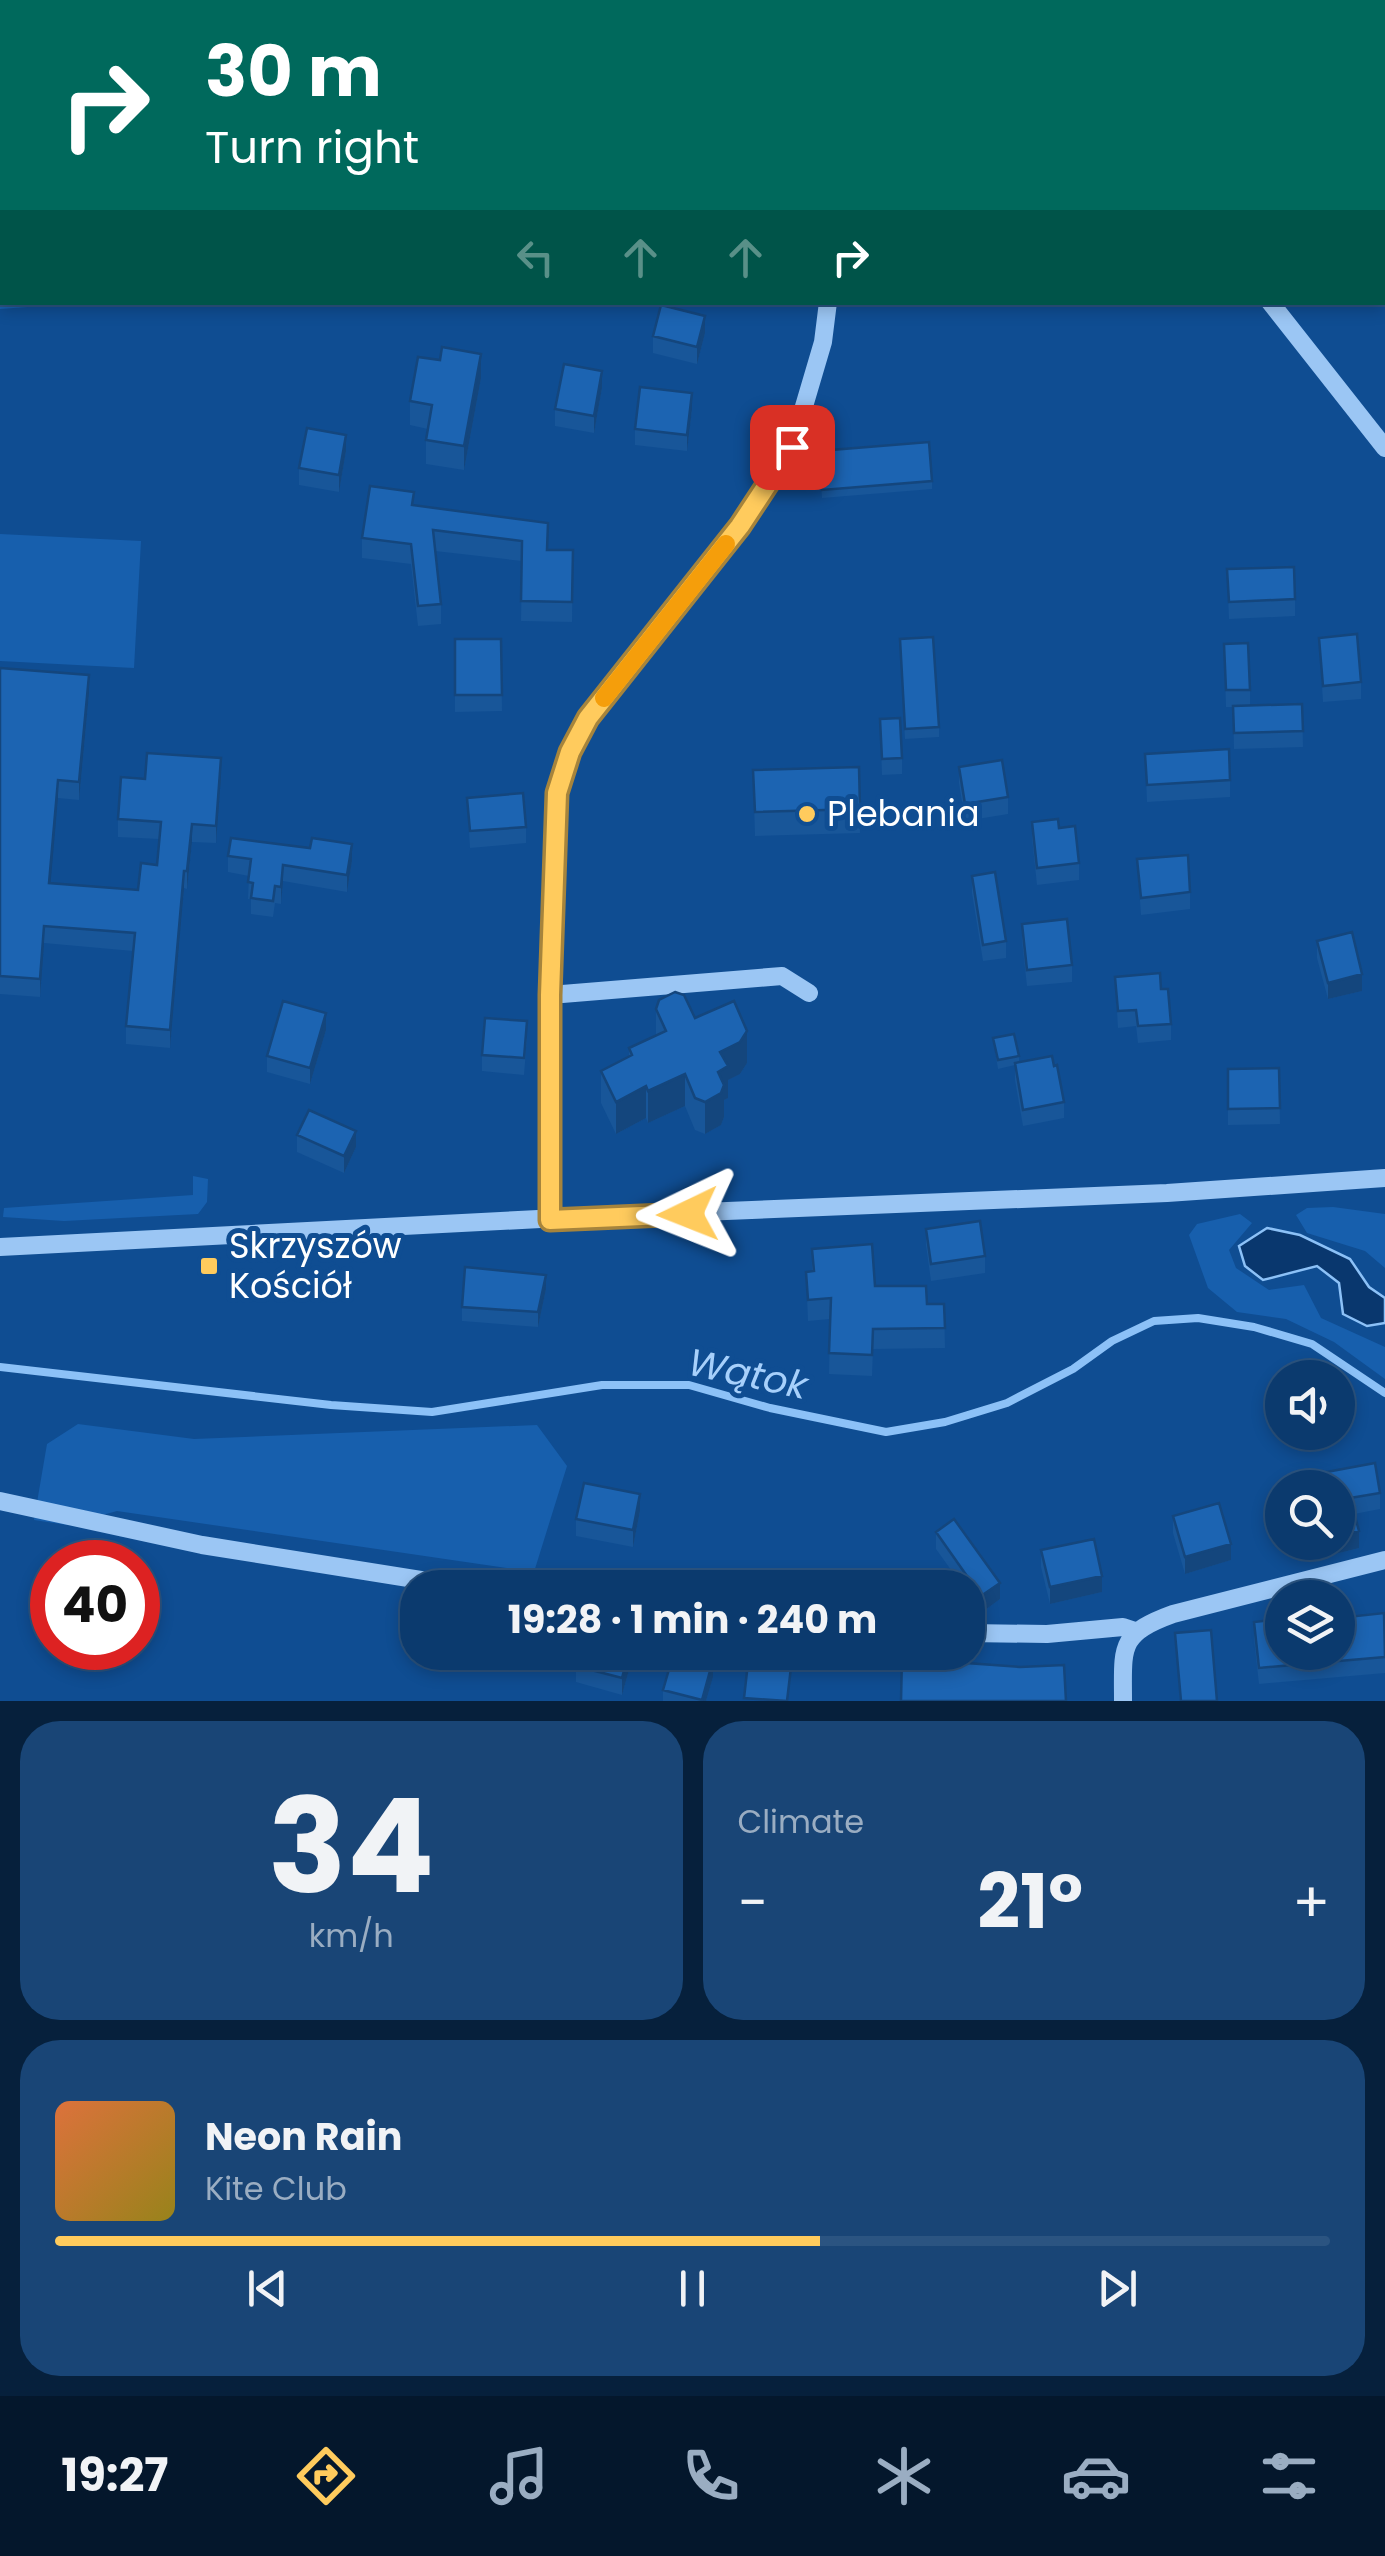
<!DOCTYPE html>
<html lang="en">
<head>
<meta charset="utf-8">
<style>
  :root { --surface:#0b3a6e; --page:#194576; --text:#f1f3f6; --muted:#9aadc2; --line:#2b5481; --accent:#ffcb5d }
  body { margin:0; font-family:Poppins,sans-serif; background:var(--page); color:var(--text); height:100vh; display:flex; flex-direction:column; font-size:38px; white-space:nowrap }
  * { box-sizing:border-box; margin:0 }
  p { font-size:32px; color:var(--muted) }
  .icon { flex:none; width:55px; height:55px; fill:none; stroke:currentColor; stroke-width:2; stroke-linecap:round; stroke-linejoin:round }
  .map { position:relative; height:1701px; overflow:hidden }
  .drawer { display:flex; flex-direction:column; gap:20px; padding:20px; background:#06203c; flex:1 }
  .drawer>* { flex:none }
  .hud { position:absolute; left:0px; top:0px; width:1385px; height:305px; box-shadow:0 5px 15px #0003,0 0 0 2px var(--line); background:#00695c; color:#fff; overflow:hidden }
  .buttons { position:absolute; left:1265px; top:1360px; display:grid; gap:20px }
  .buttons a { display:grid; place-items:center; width:90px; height:90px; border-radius:50%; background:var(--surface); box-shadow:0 5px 15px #0003,0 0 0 2px var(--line); font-size:50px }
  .speed { position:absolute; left:30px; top:1540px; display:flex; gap:20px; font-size:50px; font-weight:700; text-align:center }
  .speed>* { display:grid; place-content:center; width:130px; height:130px; border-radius:50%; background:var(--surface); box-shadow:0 5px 15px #0003,0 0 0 2px var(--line); line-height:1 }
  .speed .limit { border:15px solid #d22; background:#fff; color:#111 }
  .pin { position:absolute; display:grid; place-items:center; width:85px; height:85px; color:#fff; margin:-42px; border-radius:20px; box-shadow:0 5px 15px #0006 }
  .me { position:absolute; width:110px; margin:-55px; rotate:268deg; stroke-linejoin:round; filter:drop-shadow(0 0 8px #0008) }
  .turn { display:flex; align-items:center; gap:35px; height:210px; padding:0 40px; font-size:45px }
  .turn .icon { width:130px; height:130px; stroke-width:2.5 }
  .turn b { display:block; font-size:70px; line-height:85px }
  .lanes { display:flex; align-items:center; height:95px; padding:0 40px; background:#0003; justify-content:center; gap:50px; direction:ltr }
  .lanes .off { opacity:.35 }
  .big { font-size:75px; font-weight:700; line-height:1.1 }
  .drawer .widget { flex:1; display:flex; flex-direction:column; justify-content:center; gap:15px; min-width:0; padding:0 35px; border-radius:40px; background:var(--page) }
  .drawer .dial { align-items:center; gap:0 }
  .dial b { font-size:130px; line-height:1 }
  .song { display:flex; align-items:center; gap:30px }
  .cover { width:120px; height:120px; border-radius:15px; background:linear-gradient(135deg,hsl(20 70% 55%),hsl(50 70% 35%)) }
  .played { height:10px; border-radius:5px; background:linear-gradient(90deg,var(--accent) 60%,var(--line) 60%) }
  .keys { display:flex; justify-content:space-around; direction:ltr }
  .heat { display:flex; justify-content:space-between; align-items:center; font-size:55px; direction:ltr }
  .drawer .tiles { flex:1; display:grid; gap:20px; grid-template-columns:1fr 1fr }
  .widget:last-child { grid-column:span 2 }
  .trip { position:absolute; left:400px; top:1570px; width:585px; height:100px; border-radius:40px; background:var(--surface); box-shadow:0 5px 15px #0003,0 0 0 2px var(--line); font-weight:700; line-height:100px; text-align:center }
  .dock { display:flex; height:160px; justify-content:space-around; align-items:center; background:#04172c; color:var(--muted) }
  .dock .icon { width:70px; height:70px }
  .dock .active { color:var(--accent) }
  .dock b { font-size:45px; color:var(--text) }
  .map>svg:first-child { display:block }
  .green { fill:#175fad }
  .water { fill:#09376e; stroke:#8cc1f7; stroke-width:2.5 }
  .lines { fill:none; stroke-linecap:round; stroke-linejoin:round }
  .stream { stroke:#8cc1f7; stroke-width:8 }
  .minor { stroke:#9bc6f4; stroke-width:18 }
  .wall { fill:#185699 }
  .shaded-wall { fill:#14467d }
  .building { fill:#1c64b2; stroke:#14467d; stroke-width:2.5 }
  .route-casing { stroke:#a6843c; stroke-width:25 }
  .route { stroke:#ffcb5d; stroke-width:18 }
  .slow { stroke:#f59e0b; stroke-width:18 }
  .poi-dot { fill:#ffcb5d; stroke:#0f4d92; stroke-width:4 }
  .labels { text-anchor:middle; stroke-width:10; stroke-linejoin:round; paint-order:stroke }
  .poi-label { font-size:35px; fill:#fff; stroke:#0f4d92; text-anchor:start }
  .water-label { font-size:38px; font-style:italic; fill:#a7d0fb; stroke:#0f4d92 }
</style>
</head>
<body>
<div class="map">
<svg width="1385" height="1701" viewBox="0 0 1385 1701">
  <rect width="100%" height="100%" fill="#0f4d92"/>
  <!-- green -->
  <path class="green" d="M 0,0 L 306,0 L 2,2 L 2,302 L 83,303 L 0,309 Z
    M 0,534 L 141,541 L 134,668 L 0,661 Z
    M 193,1176 L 208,1179 L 207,1202 L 198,1214 L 64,1221 L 3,1217 L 4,1208 L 193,1195 Z
    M 1333,1207 L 1385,1214 L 1385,1268 L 1365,1251 L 1307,1233 L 1296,1215 L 1307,1208 Z
    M 1240,1214 L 1252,1223 L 1229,1250 L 1236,1268 L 1269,1290 L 1304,1285 L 1321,1318 L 1385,1347 L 1385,1379 L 1334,1342 L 1286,1319 L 1237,1312 L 1208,1288 L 1189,1235 L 1197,1224 Z
    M 78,1424 L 194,1439 L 537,1425 L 567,1466 L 534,1572 L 117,1511 L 67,1525 L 34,1520 L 47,1444 Z"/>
  <!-- water -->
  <path class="water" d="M 1267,1228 L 1300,1235 L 1350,1259 L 1369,1287 L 1385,1298 L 1385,1323 L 1367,1326 L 1343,1314 L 1339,1283 L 1317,1266 L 1263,1280 L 1245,1266 L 1239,1246 Z"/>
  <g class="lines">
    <!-- stream -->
    <path class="stream" d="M 0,1367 L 331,1405 L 432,1412 L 602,1385 L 689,1385 L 770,1408 L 886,1432 L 945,1422 L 1007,1403 L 1073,1369 L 1112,1341 L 1154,1321 L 1198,1318 L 1254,1327 L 1312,1344 L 1385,1393"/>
    <!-- minor -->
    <path class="minor" d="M 1062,0 L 1064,2
      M 869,2 L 869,0
      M 1270,302 L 1385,448
      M 550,995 L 782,976 L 809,993
      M 550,1220 L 550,995 L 557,793 L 571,752 L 589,718 L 740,527 L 792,447 L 823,342 L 828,302
      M 0,1247 L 578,1217 L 1167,1193 L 1385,1178
      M 0,1501 L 202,1545 L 471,1588
      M 968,1633 L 1047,1634 L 1123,1627 L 1135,1631
      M 1123,1701 C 1123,1647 1118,1634 1173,1614 L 1385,1560"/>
  </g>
  <!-- wall -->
  <path class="wall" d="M 705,333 L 697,364 L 653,353 L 653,336 Z
    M 481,378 L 464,470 L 426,464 L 426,440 L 428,429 L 410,425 L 410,401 Z
    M 602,388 L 594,433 L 555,426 L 555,409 Z
    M 692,409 L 687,451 L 635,445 L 635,429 Z
    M 346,451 L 339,492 L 299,485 L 299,468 Z
    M 819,460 L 932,481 L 932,489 L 822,498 Z
    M 414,506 L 548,550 L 573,550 L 572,622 L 521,621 L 522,561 L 435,551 L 441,604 L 441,624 L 418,626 L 411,564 L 362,558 L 362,538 Z
    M 1227,569 L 1295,599 L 1295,616 L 1229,619 Z
    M 1319,638 L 1361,682 L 1361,699 L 1323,702 Z
    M 455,639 L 501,639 L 502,711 L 455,712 Z
    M 1224,644 L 1250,690 L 1250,705 L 1302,704 L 1303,747 L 1234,749 L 1233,707 L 1226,707 Z
    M 900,649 L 939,727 L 939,737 L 905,739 Z
    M 0,668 L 89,693 L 79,800 L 58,798 L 50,883 L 138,890 L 157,865 L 159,839 L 118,837 L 118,819 L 145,779 L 221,776 L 216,843 L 192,842 L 187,889 L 184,888 L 170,1048 L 126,1044 L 126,1026 L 133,951 L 44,943 L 40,997 L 0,994 Z
    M 880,719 L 902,758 L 902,774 L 882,775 Z
    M 1145,754 L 1230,780 L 1230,797 L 1147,802 Z
    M 859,767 L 860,833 L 755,836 L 753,770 Z
    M 959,767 L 1008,797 L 1008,814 L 965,821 L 959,783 Z
    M 467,798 L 526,827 L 526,843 L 470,848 Z
    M 1032,822 L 1059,828 L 1079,863 L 1079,880 L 1037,885 L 1032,838 Z
    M 228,856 L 352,861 L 347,892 L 283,881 L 281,904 L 275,903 L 273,917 L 251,914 L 251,899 L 248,899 L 249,876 L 228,872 Z
    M 1137,859 L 1190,892 L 1190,909 L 1141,915 Z
    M 972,876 L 1006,941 L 1006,958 L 983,961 L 972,893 Z
    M 1022,924 L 1072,965 L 1072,982 L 1027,986 L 1022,941 Z
    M 1317,941 L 1362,991 L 1328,999 L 1317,958 Z
    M 1115,977 L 1161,989 L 1171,1024 L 1171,1040 L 1138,1043 L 1136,1026 L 1118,1028 Z
    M 656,1009 L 695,1018 L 747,1063 L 740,1074 L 728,1080 L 728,1098 L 724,1100 L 724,1117 L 721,1125 L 705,1134 L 695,1130 L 685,1106 L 648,1123 L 646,1118 L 616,1134 L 601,1103 L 601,1071 L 629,1057 L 629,1048 L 656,1036 Z
    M 326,1030 L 310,1084 L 267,1072 L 267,1056 Z
    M 527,1038 L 524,1075 L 482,1071 L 482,1055 Z
    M 993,1038 L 1019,1056 L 1019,1063 L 1054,1066 L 1064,1102 L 1064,1118 L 1023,1126 L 1015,1080 L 1015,1065 L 998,1069 Z
    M 1279,1068 L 1280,1124 L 1228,1125 L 1228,1069 Z
    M 297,1135 L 356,1147 L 344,1173 L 297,1152 Z
    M 926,1229 L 985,1256 L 985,1273 L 931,1281 L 926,1245 Z
    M 812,1249 L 875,1286 L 927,1304 L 944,1304 L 945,1348 L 873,1349 L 872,1376 L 829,1374 L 830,1319 L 808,1321 L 806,1272 L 812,1272 Z
    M 546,1289 L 538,1327 L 462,1321 L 462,1307 Z
    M 1305,1476 L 1380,1493 L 1380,1509 L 1354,1514 L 1359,1548 L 1315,1559 L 1311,1542 L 1338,1542 L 1338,1488 L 1305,1488 Z
    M 640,1511 L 633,1547 L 576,1536 L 576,1519 Z
    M 1173,1516 L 1231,1560 L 1185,1574 L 1173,1533 Z
    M 936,1532 L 1000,1599 L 981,1613 L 968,1593 L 968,1588 L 964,1588 L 936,1549 Z
    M 1041,1550 L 1102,1592 L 1050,1604 L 1041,1567 Z
    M 1254,1622 L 1282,1652 L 1385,1625 L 1385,1673 L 1259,1684 L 1254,1639 Z
    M 1175,1633 L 1217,1701 L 1180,1701 Z
    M 579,1652 L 634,1652 L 622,1695 L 576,1682 L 576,1666 Z
    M 713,1677 L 706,1701 L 663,1701 L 663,1690 Z"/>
  <!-- shaded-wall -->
  <path class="shaded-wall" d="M 705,316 L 705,333 L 697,364 L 697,347 Z
    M 481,354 L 481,378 L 464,470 L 464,446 Z
    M 602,371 L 602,388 L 594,433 L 594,416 Z
    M 692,393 L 692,409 L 687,451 L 687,435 Z
    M 346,435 L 346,451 L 339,492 L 339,475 Z
    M 89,675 L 89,693 L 79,800 L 79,782 Z
    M 221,758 L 221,776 L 216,843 L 216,826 Z
    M 58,780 L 58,798 L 49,901 L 49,883 Z
    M 192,824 L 192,842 L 187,889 L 187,871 Z
    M 352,844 L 352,861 L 347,892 L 347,875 Z
    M 283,865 L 283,881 L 281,904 L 281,887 Z
    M 184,871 L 184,888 L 170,1048 L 170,1030 Z
    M 44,926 L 44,943 L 40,997 L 40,979 Z
    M 1362,974 L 1362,991 L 1328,999 L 1328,983 Z
    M 326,1013 L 326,1030 L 310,1084 L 310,1068 Z
    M 747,1031 L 747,1063 L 740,1074 L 728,1080 L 728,1098 L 724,1100 L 724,1117 L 721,1125 L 705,1134 L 705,1102 L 718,1072 L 720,1052 Z
    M 685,1074 L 685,1106 L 648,1123 L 648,1091 Z
    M 646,1086 L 646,1118 L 616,1134 L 616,1102 Z
    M 356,1131 L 356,1147 L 344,1173 L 344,1156 Z
    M 546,1275 L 546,1289 L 538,1327 L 538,1312 Z
    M 640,1494 L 640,1511 L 633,1547 L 633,1530 Z
    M 1359,1531 L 1359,1548 L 1315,1559 L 1315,1542 L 1338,1542 L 1338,1537 Z
    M 1231,1544 L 1231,1560 L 1185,1574 L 1185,1557 Z
    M 1102,1576 L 1102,1592 L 1050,1604 L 1050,1587 Z
    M 1000,1583 L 1000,1599 L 981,1613 L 981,1596 Z
    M 629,1652 L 634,1652 L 622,1695 L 622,1678 Z
    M 713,1660 L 713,1677 L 706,1701 L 702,1701 Z"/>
  <!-- building -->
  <path class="building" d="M 661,305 L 705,316 L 697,347 L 653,336 Z
    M 442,347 L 481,354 L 464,446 L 426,440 L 432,405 L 410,401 L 418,357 L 440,360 Z
    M 564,364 L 602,371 L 594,416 L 555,409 Z
    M 640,387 L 692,393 L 687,435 L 635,429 Z
    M 307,428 L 346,435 L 339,475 L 299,468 Z
    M 929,442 L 932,481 L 822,490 L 819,451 Z
    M 370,486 L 414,492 L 412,505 L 548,523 L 547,550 L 573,550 L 572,602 L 521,601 L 522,541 L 433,530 L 441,604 L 418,606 L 411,544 L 362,538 Z
    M 1294,567 L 1295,599 L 1229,602 L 1227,569 Z
    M 1357,634 L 1361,682 L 1323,686 L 1319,638 Z
    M 933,637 L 939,727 L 905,729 L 900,639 Z
    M 455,639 L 501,639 L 502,695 L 455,695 Z
    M 1248,643 L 1250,690 L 1226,690 L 1224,644 Z
    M 0,668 L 89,675 L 79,782 L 58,780 L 49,883 L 138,890 L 141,863 L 157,865 L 161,822 L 118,819 L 121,777 L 145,779 L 147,753 L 221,758 L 216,826 L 192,824 L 187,871 L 184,871 L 170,1030 L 126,1026 L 135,933 L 44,926 L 40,979 L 0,976 Z
    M 1302,704 L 1303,731 L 1234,733 L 1233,706 Z
    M 900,718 L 902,758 L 882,759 L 880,719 Z
    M 1229,749 L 1230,780 L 1147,785 L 1145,754 Z
    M 1002,760 L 1008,797 L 965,804 L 959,767 Z
    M 859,767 L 860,809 L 755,812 L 753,770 Z
    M 523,793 L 526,827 L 470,831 L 467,798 Z
    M 1058,819 L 1059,828 L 1075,826 L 1079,863 L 1037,868 L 1032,822 Z
    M 231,838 L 310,848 L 312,838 L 352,844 L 347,875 L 283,865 L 281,887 L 275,886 L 273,901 L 251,898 L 253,883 L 248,882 L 251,859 L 228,856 Z
    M 1188,855 L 1190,892 L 1141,898 L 1137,859 Z
    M 995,872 L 1006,941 L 983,945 L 972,876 Z
    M 1067,919 L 1072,965 L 1027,970 L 1022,924 Z
    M 1352,932 L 1362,974 L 1328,983 L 1317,941 Z
    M 1160,973 L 1161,989 L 1168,989 L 1171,1024 L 1138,1026 L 1136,1010 L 1118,1011 L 1115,977 Z
    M 675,992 L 684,995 L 695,1018 L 734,1001 L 747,1031 L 740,1042 L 720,1052 L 728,1066 L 718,1072 L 724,1085 L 721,1093 L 705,1102 L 695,1098 L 685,1074 L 648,1091 L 646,1086 L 616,1102 L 601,1071 L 632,1055 L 629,1048 L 666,1031 L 656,1009 L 659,1000 Z
    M 283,1001 L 326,1013 L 310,1068 L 267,1056 Z
    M 485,1018 L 527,1021 L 524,1058 L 482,1055 Z
    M 1014,1034 L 1019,1056 L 998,1060 L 993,1038 Z
    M 1052,1056 L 1054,1066 L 1057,1065 L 1064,1102 L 1023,1110 L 1015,1063 Z
    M 1279,1068 L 1280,1108 L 1228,1109 L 1228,1069 Z
    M 309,1110 L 356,1131 L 344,1156 L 297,1135 Z
    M 980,1221 L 985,1256 L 931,1264 L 926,1229 Z
    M 872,1244 L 875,1286 L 926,1286 L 927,1304 L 944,1304 L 945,1328 L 873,1329 L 872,1355 L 829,1353 L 831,1298 L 808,1300 L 806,1272 L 814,1271 L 812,1249 Z
    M 465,1267 L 546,1275 L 538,1312 L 462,1307 Z
    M 1375,1463 L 1380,1493 L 1350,1498 L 1359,1531 L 1338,1537 L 1338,1488 L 1307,1488 L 1305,1476 Z
    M 584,1483 L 640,1494 L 633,1530 L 576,1519 Z
    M 1219,1503 L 1231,1544 L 1185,1557 L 1173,1516 Z
    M 954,1519 L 1000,1583 L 981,1596 L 936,1532 Z
    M 1094,1539 L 1102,1576 L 1050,1587 L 1041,1550 Z
    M 1384,1613 L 1385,1657 L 1259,1668 L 1254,1622 L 1282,1619 L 1282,1652 L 1338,1652 L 1338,1618 Z
    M 1211,1630 L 1217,1701 L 1181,1701 L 1175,1633 Z
    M 579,1652 L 629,1652 L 622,1678 L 576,1666 Z
    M 674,1652 L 684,1652 L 713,1660 L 702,1700 L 663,1690 Z
    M 749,1654 L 792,1659 L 787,1701 L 744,1698 Z
    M 902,1657 L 953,1658 L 953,1662 L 1020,1667 L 1064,1665 L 1066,1701 L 901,1701 Z"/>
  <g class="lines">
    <!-- route casing -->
    <g class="route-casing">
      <path id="route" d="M 688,1214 L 550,1220 L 550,995 L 557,793 L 570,752 L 588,718 L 740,526 L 792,447"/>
    </g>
    <!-- route -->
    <use href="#route" class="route"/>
    <!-- slow -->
    <path class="slow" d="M 604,698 L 726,544"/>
  </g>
  <!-- markers -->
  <g class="poi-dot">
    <circle cx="807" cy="814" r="10"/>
    <rect x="199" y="1256" width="20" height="20" rx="5"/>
  </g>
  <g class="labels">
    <!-- poi labels -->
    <g class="poi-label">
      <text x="827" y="826">Plebania</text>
      <text x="229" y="1258">Skrzyszów<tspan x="229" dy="40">Kościół</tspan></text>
    </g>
    <!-- water labels -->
    <g class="water-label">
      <text transform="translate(748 1374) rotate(12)" y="13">Wątok</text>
    </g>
  </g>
</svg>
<div class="buttons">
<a><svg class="icon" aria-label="sound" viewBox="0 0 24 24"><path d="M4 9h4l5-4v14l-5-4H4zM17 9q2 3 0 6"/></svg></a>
<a><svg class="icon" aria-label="search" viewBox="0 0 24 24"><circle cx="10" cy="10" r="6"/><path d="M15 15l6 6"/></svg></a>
<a><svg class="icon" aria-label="layers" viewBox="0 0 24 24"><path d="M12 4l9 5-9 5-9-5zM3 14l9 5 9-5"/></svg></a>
</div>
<div class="speed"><div class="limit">40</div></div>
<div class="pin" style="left:792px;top:447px;background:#d93025"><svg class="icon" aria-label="arrive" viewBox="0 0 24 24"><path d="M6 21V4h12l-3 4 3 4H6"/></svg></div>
<svg class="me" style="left:688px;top:1214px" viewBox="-20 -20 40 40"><path d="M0-17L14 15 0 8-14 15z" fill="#ffcb5d" stroke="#fff" stroke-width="4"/></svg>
<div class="trip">19:28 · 1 min · 240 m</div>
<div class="hud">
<div class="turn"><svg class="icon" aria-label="right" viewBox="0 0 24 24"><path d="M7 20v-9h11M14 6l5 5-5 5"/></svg><div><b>30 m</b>Turn right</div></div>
<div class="lanes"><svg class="icon off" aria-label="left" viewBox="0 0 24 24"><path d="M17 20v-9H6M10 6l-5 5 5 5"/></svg><svg class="icon off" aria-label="ahead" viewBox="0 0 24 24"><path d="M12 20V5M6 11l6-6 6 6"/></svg><svg class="icon off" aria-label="ahead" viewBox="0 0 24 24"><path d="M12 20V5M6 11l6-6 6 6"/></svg><svg class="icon" aria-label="right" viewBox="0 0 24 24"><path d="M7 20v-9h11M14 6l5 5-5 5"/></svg></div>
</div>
</div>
<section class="drawer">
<div class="tiles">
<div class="widget dial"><b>34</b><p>km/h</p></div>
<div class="widget"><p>Climate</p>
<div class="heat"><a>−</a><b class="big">21°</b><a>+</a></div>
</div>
<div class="widget">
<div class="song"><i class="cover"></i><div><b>Neon Rain</b><p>Kite Club</p></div></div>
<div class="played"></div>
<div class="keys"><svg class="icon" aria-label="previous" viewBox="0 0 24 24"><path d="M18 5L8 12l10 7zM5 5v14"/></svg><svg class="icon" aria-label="pause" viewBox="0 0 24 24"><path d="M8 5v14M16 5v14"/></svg><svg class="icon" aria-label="next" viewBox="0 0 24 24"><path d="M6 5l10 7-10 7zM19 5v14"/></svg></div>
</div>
</div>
</section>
<nav class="dock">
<b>19:27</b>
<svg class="icon active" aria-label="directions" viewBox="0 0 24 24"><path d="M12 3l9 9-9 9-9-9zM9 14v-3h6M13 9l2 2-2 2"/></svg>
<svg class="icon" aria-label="music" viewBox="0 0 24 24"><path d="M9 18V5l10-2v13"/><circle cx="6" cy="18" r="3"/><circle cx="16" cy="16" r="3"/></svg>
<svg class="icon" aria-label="phone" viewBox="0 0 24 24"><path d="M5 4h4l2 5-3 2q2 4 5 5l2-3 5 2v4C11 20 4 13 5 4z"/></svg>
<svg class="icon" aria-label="climate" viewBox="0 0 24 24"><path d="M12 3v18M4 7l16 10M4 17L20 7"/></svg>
<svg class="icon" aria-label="car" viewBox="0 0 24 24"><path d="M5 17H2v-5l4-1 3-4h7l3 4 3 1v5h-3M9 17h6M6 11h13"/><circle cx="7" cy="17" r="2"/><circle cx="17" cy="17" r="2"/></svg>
<svg class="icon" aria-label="filters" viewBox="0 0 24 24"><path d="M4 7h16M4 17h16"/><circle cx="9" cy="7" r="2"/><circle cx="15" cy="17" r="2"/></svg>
</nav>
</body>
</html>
